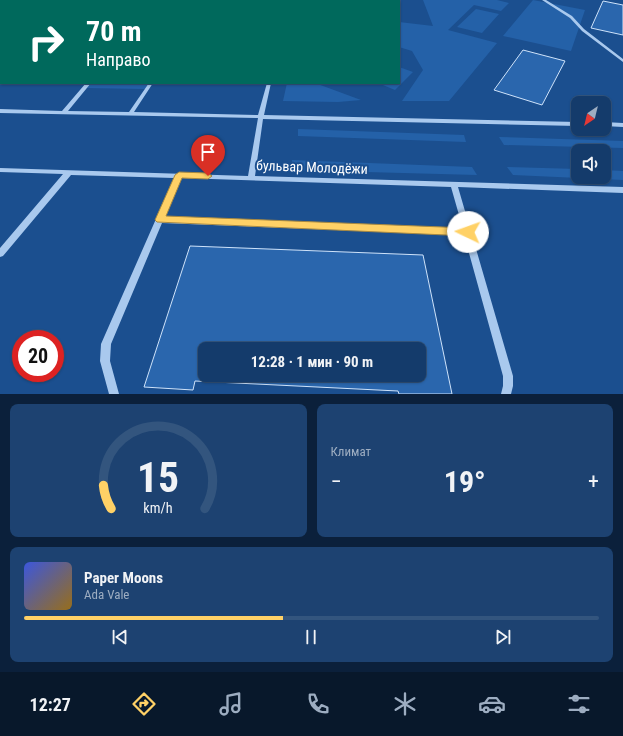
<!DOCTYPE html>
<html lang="ru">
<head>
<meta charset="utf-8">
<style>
  :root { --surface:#143b6b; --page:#1d4271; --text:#f1f3f6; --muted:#9dadc1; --line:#33557e; --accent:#ffd166 }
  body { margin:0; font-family:"Roboto Condensed",sans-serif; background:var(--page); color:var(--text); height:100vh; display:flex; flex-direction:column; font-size:15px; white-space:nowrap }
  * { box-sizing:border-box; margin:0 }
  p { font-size:13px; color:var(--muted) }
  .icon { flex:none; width:22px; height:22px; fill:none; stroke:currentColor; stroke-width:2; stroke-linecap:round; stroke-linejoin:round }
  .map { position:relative; height:394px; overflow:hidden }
  .details { display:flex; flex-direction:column; gap:10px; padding:10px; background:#0b203b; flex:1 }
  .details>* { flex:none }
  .hud { position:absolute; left:0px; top:0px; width:400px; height:84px; box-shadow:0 1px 3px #0004,0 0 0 1px var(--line); background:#00695c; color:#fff; overflow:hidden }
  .needle { width:26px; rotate:215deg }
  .tools { position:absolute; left:571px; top:96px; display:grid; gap:8px }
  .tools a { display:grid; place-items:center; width:40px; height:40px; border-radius:8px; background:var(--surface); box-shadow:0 1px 3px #0004,0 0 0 1px var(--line); font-size:20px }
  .speed { position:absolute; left:12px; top:330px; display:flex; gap:8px; font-size:20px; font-weight:700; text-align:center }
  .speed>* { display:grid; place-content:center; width:52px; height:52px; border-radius:50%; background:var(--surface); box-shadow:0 1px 3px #0004,0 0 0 1px var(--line); line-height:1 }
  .speed .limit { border:6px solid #d22; background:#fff; color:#111 }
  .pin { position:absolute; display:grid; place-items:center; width:34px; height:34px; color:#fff; margin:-41px -17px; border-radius:50% 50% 50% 0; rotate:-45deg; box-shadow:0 0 4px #0007 }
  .pin .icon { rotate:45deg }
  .me { position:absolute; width:44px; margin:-22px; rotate:273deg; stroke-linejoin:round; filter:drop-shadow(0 0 3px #0008) }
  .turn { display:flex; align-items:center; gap:14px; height:84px; padding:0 20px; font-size:18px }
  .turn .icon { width:52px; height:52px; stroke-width:2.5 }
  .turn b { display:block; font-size:28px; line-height:34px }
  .big { font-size:30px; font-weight:700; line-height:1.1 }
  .details .tile { flex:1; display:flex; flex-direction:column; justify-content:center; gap:6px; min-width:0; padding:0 14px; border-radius:8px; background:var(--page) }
  .details .dial { align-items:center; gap:0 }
  .dial svg { height:104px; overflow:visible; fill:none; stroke:var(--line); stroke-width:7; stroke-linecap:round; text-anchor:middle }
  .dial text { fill:var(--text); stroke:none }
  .song { display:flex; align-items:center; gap:12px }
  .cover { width:48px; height:48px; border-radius:6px; background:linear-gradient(135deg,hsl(230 70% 55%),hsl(40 70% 35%)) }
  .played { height:4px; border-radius:2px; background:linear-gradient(90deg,var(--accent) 45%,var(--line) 45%) }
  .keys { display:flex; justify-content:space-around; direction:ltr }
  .heat { display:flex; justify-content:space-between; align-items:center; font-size:22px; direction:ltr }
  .details .tiles { flex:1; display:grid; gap:10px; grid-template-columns:1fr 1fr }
  .tile:last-child { grid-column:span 2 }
  .trip { position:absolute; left:198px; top:342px; width:228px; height:40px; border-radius:8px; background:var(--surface); box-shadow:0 1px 3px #0004,0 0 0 1px var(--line); font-weight:700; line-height:40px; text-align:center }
  .tab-bar { display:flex; height:64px; justify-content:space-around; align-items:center; background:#08182b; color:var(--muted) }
  .tab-bar .icon { width:28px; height:28px }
  .tab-bar .current { color:var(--accent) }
  .tab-bar b { font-size:18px; color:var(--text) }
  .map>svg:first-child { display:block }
  .green { fill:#2461a8 }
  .building { fill:#2a66ad; stroke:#cfe3fa; fill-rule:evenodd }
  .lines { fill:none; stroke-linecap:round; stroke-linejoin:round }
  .minor { fill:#a9c9ee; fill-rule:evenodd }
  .route { fill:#ffd166; stroke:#a68842 }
  .labels { text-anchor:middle; stroke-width:4; stroke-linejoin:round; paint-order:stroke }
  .street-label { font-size:14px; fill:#fff; stroke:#1b4f8f }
</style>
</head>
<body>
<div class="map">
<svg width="623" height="394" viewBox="0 0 623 394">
  <rect width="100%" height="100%" fill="#1b4f8f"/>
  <!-- green -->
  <path class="green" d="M 423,0 L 497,0 L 509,3 L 501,11 L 474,5 L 448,30 L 497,43 L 449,101 L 402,101 L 423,70 L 412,51 L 399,47 L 399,22 L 433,26 Z
    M 533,0 L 585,10 L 571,51 L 503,36 Z
    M 476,9 L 499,14 L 482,33 L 457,27 Z
    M 399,67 L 413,72 L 395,90 L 378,83 L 399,83 Z
    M 89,83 L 151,83 L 147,89 L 86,88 Z
    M 287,83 L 315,83 L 361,100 L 338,102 L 283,101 Z
    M 298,129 L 464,135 L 466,142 L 298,136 Z
    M 499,137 L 623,141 L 623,148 L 504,145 Z
    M 292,160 L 472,167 L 477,175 L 292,170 Z
    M 507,167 L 578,169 L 578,177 L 604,177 L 604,170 L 623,171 L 623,180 L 513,175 Z"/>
  <!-- building -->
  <path class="building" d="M 603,1 L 623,5 L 623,35 L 591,28 Z
    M 523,50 L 565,61 L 542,105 L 494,90 Z
    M 190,246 L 423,255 L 452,394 L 399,394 L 398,391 L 195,381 L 193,390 L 144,387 ZM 205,349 L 419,349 L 419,375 L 205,375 Z"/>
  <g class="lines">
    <!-- minor -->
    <path class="minor" d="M 56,0 L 60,0 L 55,1 Z
      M 159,0 L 163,0 L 158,1 Z
      M 206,0 L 210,0 L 205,1 Z
      M 286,0 L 290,0 L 290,1 L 286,1 Z
      M 542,0 L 546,0 L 572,16 L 584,29 L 623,59 L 623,62 L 582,31 L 570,18 Z
      M 0,37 L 1,37 L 1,40 L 0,40 Z
      M 86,83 L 91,83 L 68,111 L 129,112 L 149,83 L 153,83 L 134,112 L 258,115 L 267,83 L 271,83 L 264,115 L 578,122 L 578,126 L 263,119 L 255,176 L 623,187 L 623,193 L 458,187 L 513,376 L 513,386 L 511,394 L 501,394 L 503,386 L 503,376 L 464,235 L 162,223 L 111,344 L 110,361 L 119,394 L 109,394 L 100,361 L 101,344 L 174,178 L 71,175 L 3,256 L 0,257 L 0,248 L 63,174 L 0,172 L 0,168 L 248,176 L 258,118 L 0,113 L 0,109 L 62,111 ZM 181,178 L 451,187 L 463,229 L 165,217 Z
      M 604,122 L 623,123 L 623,127 L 604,126 Z"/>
  </g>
  <!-- route -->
  <path class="route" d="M 179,172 L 208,173 L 212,176 L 208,179 L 182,178 L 166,216 L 468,228 L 471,229 L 473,232 L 471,235 L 468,236 L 157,222 L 155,220 L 175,175 Z"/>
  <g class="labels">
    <!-- street labels -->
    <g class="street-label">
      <text transform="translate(312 167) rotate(2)" y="5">бульвар Молодёжи</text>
    </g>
  </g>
</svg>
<div class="tools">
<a><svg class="needle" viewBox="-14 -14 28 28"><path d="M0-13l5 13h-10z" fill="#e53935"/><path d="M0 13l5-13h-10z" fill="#9dadc1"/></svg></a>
<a><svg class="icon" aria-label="sound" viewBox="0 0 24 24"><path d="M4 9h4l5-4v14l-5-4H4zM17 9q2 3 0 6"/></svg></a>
</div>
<div class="speed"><div class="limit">20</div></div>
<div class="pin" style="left:208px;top:176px;background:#d93025"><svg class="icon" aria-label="arrive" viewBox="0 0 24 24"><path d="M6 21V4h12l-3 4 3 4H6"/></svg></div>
<svg class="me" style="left:468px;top:232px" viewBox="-20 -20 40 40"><circle r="19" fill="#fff"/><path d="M0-13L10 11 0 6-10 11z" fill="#ffd166"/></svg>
<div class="trip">12:28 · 1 мин · 90 m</div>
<div class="hud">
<div class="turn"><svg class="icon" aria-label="right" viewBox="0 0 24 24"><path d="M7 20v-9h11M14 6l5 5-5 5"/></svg><div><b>70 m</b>Направо</div></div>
</div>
</div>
<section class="details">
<div class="tiles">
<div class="tile dial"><svg viewBox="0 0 100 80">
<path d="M14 69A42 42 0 1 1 86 69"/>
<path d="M14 69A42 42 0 0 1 8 51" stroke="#ffd166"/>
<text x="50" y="56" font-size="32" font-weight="700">15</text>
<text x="50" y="72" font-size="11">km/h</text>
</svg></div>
<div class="tile"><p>Климат</p>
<div class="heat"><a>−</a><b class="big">19°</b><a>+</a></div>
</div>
<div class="tile">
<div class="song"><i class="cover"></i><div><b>Paper Moons</b><p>Ada Vale</p></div></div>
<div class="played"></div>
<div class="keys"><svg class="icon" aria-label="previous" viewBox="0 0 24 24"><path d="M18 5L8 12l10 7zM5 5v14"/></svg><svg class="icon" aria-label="pause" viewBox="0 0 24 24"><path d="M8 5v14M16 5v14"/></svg><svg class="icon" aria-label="next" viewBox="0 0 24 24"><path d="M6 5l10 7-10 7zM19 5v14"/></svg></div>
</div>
</div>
</section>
<nav class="tab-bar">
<b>12:27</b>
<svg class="icon current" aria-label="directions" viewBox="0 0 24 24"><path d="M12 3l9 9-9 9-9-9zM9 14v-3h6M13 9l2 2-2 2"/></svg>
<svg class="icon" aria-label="music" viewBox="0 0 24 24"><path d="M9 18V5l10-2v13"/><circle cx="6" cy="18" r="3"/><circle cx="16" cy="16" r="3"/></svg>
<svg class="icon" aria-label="phone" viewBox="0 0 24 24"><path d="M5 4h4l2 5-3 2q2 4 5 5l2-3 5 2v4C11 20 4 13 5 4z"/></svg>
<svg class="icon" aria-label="climate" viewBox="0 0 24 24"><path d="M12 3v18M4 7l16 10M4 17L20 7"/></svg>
<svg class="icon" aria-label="car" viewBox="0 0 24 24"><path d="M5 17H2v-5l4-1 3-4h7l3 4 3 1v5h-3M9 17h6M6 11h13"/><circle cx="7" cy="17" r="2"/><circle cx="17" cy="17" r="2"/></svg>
<svg class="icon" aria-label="filters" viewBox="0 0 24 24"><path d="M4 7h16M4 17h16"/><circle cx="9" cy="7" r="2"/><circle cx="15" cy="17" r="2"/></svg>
</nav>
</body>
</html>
